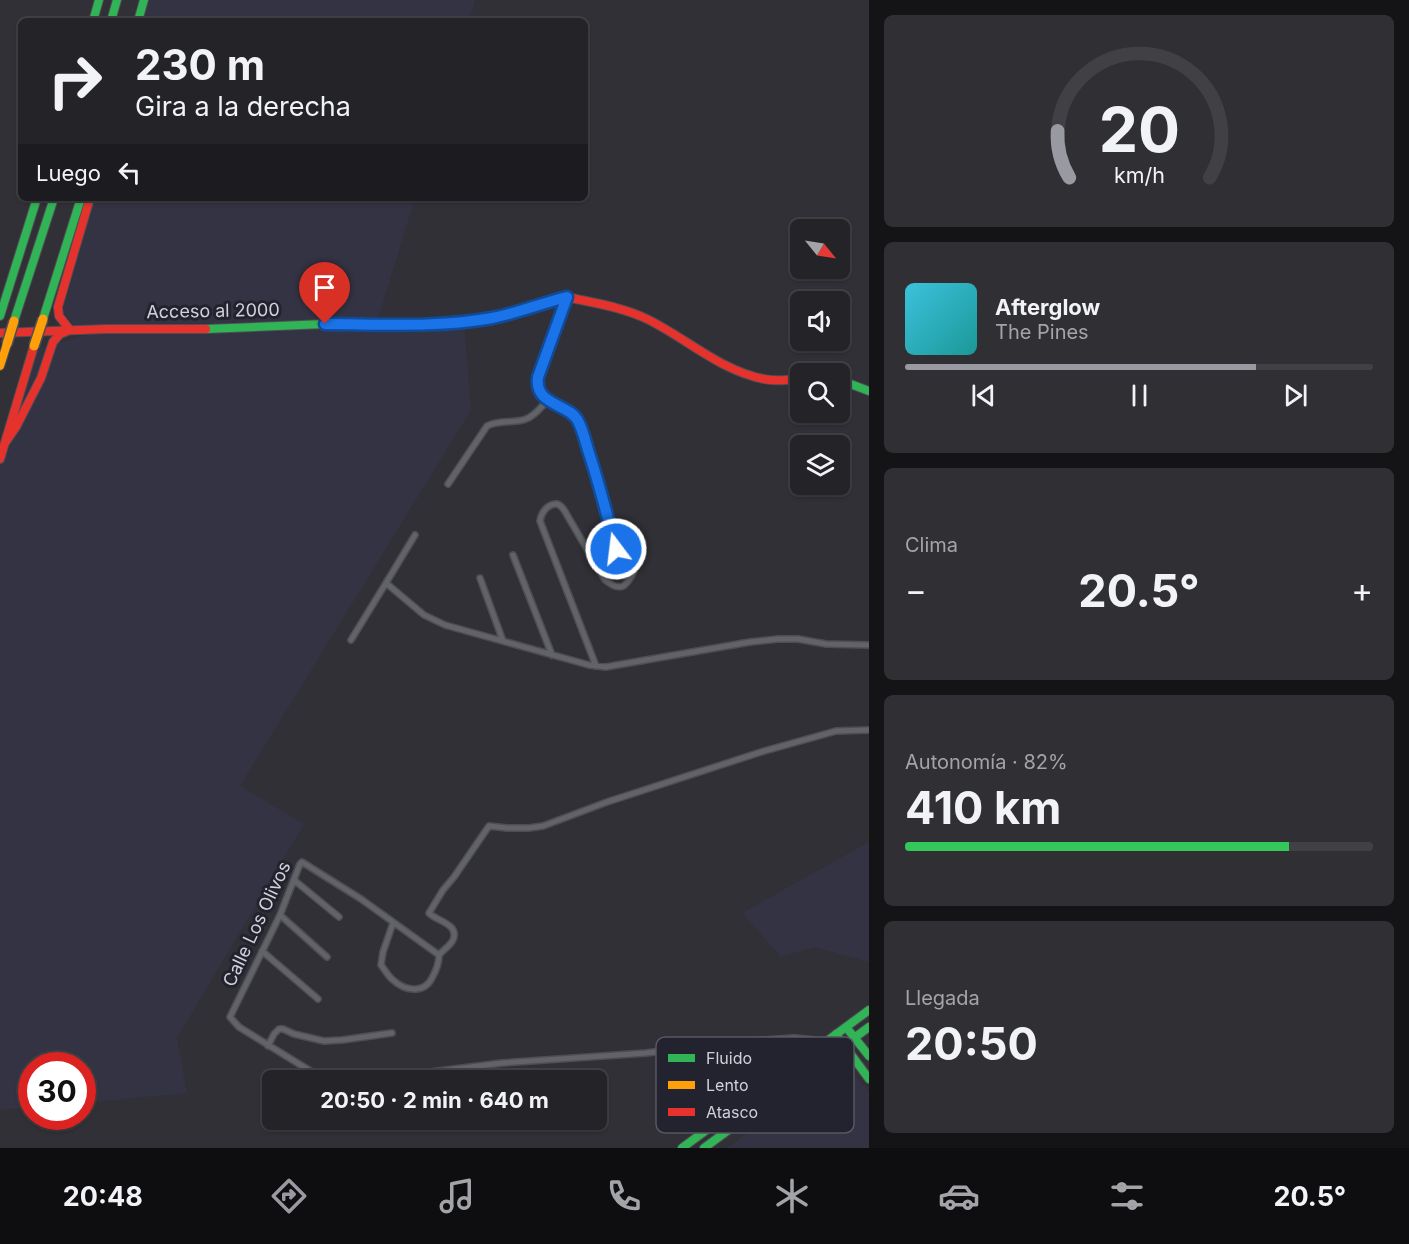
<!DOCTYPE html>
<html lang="es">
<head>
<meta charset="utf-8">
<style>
  :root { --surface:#242428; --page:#303034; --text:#f1f3f6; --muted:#a3a4a8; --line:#414145; --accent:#9999a1 }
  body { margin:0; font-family:Inter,sans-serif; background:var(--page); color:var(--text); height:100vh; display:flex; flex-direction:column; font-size:22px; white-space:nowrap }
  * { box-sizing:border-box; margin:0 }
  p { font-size:20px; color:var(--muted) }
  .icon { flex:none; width:33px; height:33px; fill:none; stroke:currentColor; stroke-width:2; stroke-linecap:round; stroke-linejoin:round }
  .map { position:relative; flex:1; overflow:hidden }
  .details { display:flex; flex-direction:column; gap:15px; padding:15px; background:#141416; width:540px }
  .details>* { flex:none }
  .guide { position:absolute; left:18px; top:18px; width:570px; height:183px; border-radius:9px; box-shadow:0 2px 4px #0004,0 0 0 2px var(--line); background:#242428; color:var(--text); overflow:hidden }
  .needle { width:39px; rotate:120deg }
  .buttons { position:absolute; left:790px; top:219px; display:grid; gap:12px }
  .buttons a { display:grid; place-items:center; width:60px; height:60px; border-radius:9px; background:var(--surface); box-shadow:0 2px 4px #0004,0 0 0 2px var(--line); font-size:30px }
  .speed { position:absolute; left:18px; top:1052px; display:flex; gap:12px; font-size:30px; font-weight:700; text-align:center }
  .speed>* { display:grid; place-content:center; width:78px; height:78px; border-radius:50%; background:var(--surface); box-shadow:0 2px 4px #0004,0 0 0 2px var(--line); line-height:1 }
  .speed .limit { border:9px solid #d22; background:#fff; color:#111 }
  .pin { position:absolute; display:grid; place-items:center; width:51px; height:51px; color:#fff; margin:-62px -26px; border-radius:50% 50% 50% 0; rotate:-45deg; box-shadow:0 0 6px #0007 }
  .pin .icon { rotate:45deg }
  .me { position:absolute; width:66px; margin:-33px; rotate:345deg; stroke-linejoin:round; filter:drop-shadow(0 0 4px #0008) }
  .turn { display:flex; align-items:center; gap:21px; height:126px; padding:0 18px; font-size:27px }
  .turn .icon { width:78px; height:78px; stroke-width:2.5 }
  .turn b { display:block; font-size:42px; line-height:51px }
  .then { display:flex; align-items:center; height:57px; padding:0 18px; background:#0003; gap:12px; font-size:22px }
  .big { font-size:45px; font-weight:700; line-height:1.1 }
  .details .widget { flex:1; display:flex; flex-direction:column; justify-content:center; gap:9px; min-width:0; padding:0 21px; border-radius:9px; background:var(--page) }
  .details .dial { align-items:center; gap:0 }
  .dial svg { height:156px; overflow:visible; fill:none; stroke:var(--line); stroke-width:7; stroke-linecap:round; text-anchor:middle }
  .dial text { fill:var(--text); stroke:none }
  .song { display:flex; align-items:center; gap:18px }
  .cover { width:72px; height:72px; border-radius:9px; background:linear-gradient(135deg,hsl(190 70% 55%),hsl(180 70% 35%)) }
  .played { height:6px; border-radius:3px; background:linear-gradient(90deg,var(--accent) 75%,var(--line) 75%) }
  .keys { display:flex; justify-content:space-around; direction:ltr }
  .heat { display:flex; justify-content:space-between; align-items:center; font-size:33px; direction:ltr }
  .charge { height:9px; border-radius:4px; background:linear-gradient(90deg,#34c759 82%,var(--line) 0) }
  .trip { position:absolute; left:262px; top:1070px; width:345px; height:60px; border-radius:9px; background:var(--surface); box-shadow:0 2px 4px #0004,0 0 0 2px var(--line); font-weight:700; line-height:60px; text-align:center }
  .tabs { display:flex; height:96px; justify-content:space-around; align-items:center; background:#0e0e10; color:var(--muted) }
  .tabs .icon { width:42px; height:42px }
  .tabs .current { color:var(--accent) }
  .tabs b { font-size:27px; color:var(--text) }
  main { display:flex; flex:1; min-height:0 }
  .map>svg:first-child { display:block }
  .built { fill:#334 }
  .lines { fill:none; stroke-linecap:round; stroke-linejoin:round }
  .street-casing { stroke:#4d4d53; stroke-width:8 }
  .fast-casing { stroke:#4d4d53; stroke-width:10 }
  .slow-casing { stroke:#4d4d53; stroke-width:10 }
  .jam-casing { stroke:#4d4d53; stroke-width:10 }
  .street { stroke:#626368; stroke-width:5 }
  .fast { stroke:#30b455; stroke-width:8 }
  .slow { stroke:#ff9f0a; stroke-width:8 }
  .jam { stroke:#e5322d; stroke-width:8 }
  .slow-bridge-casing { stroke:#4d4d53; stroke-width:12; stroke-linecap:butt }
  .slow-bridge { stroke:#ff9f0a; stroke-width:9 }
  .route-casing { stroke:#114b97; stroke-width:15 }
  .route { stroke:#1a73e8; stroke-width:10 }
  .labels { text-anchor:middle; stroke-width:6; stroke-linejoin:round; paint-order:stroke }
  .street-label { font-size:18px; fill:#d1d1da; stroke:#232330 }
  .key { fill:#232330; stroke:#575763; stroke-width:1.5 }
  .key-label { font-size:16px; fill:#d1d1da }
</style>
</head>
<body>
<main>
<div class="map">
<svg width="869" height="1148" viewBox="0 0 869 1148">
  <rect width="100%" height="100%" fill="#303036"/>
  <!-- built -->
  <path class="built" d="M 148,0 L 475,0 L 469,21 L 143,21 Z
    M 94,198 L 415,198 L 378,319 L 75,327 L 63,311 Z
    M 464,321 L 471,410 L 240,786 L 304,824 L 177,1038 L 187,1093 L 83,1103 L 82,1065 L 32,1065 L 31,1107 L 0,1110 L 0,459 L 33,350 L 106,329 Z
    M 869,842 L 869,962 L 814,947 L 781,957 L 742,913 Z
    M 844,1063 L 869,1092 L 869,1148 L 727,1148 Z"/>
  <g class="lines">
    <!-- street casing -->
    <g class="street-casing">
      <path id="street" d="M 567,297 L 539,377 C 534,406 568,403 578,421 C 583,430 585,442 588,452 C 599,484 608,516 616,549 C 621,555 631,561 634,566 C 636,571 628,583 623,586 C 617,589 610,584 605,580 L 567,515 C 565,511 561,505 557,504 C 548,503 541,513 540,521 L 596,666
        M 448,484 L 487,426 C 499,419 513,424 526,419 C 535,416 541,407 548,400
        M 415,535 L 386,583 L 424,615 L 445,625 L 589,665 L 606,667 L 617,665 L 750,642 L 778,639 L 798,639 L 826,644 L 869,645
        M 513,555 L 552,655
        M 480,578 L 503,641
        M 351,640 L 386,583
        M 294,880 L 339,917
        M 280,915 L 327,957
        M 393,923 L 383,952 L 381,965 C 385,970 388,976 393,980 C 405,991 424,994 432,978 C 436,971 439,963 439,955
        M 262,951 L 318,999
        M 439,955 L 361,899 L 302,862 L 300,864 L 280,915 L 230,1017 L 239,1027 L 312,1072 L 322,1076 L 345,1078 L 415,1074 L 502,1063 L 646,1053 L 735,1042 L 794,1038 L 824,1041
        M 439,955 C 443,950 450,946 453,940 C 460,924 436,921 429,913 L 443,890 L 454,877 L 489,826 L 507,828 L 529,828 L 543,826 L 607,802 L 761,752 L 836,731 L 869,730
        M 268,1046 L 274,1034 L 279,1029 L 283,1029 L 294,1034 L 324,1041 L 342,1040 L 392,1033"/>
    </g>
    <!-- fast casing -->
    <g class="fast-casing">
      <path id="fast" d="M 93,21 L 99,0
        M 111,21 L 117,0
        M 138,21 L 144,0
        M 0,316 L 37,198
        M 43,319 L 81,198
        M 14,321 L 54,198
        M 206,329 L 325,324 L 408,325 L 448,323 L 491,318 L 526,310 L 550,301 L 567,297
        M 840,380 L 869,391
        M 846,1027 L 869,1056
        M 836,1034 L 869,1079
        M 682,1148 L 869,1010
        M 704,1148 L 869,1027"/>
    </g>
    <!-- slow casing -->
    <g class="slow-casing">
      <path id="slow" d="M 0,366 L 7,344"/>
    </g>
    <!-- jam casing -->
    <g class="jam-casing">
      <path id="jam" d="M 567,297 C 594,303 622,307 647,319 C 686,338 721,371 764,379 C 776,382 789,379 801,379
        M 0,333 L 106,329 L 206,329
        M 5,443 L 16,427 L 41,378 L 53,342 L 60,334 L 70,330 L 59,316 L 58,307 L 90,198
        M 0,459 L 34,346"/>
    </g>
    <!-- street -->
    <use href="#street" class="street"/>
    <!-- fast -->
    <use href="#fast" class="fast"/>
    <!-- slow -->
    <use href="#slow" class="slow"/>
    <!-- jam -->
    <use href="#jam" class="jam"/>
    <!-- slow-bridge casing -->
    <g class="slow-bridge-casing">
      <path id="slow-bridge" d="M 7,344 L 14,321
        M 34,346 L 43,319"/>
    </g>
    <!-- slow-bridge -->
    <use href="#slow-bridge" class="slow-bridge"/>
  </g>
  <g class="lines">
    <!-- route casing -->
    <g class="route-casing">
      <path id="route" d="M 325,324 C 380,324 437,328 492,318 C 518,313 542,303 567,297 L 538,377 C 534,406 569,403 578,421 C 584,432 586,445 590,456 C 600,487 608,518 616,549"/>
    </g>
    <!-- route -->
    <use href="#route" class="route"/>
  </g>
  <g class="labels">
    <!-- street labels -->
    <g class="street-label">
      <text transform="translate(213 311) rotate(-1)" y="6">Acceso al 2000</text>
      <text transform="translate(257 924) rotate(-65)" y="6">Calle Los Olivos</text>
    </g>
  </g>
  <!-- legend -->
  <rect x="656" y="1037" width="198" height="96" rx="9" class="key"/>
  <rect x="668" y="1054" width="27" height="8" fill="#30b455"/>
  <rect x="668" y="1081" width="27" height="8" fill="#ff9f0a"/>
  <rect x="668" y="1108" width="27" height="8" fill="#e5322d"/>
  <g class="key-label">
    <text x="706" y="1064">Fluido</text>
    <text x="706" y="1091">Lento</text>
    <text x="706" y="1118">Atasco</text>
  </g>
</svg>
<div class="buttons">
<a><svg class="needle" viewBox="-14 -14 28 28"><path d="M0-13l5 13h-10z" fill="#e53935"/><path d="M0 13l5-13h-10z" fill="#a3a4a8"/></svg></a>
<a><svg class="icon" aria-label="sound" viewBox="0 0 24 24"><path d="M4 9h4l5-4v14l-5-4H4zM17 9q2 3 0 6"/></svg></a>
<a><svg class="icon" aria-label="search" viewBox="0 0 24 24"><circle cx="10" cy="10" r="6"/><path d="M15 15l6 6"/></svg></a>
<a><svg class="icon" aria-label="layers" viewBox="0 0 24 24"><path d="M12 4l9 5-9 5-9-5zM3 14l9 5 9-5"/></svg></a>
</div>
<div class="speed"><div class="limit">30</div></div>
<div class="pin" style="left:325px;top:324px;background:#d93025"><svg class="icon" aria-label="arrive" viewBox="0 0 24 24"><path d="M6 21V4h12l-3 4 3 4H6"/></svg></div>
<svg class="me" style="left:616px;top:549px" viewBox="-20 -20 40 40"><circle r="17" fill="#1a73e8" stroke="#fff" stroke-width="3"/><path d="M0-11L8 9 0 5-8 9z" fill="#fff"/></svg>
<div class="trip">20:50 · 2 min · 640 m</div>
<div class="guide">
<div class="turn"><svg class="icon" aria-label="right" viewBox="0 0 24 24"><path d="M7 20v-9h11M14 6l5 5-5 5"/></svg><div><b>230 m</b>Gira a la derecha</div></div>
<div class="then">Luego<svg class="icon" aria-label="left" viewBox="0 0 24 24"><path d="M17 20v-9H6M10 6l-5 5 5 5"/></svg></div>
</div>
</div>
<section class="details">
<div class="widget dial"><svg viewBox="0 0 100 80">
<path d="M14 69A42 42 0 1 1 86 69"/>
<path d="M14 69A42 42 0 0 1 8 45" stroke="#9999a1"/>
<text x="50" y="56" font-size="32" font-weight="700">20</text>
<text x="50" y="72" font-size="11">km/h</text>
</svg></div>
<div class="widget">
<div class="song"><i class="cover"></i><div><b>Afterglow</b><p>The Pines</p></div></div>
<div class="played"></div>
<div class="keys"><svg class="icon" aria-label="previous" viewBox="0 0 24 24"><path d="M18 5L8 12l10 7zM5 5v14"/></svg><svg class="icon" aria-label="pause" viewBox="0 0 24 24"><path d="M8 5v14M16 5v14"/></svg><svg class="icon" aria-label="next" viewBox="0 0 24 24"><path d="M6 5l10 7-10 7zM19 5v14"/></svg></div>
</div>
<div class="widget"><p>Clima</p>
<div class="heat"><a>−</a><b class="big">20.5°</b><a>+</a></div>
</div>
<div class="widget"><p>Autonomía · 82%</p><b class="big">410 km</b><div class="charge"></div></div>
<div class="widget"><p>Llegada</p><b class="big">20:50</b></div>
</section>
</main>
<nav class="tabs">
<b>20:48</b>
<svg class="icon current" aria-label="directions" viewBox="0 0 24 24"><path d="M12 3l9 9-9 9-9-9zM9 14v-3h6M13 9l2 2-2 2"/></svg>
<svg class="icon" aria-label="music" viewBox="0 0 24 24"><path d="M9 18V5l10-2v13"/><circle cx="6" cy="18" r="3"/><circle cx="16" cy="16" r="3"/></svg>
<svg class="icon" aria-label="phone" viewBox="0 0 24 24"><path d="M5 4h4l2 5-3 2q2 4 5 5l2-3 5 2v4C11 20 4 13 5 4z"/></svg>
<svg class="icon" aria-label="climate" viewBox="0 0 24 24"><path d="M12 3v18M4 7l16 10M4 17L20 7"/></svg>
<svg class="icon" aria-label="car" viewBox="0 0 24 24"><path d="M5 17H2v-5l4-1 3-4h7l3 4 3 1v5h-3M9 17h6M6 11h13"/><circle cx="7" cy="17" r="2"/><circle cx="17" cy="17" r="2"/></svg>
<svg class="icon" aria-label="filters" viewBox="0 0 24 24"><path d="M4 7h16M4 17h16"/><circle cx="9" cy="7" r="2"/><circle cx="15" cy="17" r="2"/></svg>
<b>20.5°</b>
</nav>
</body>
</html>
